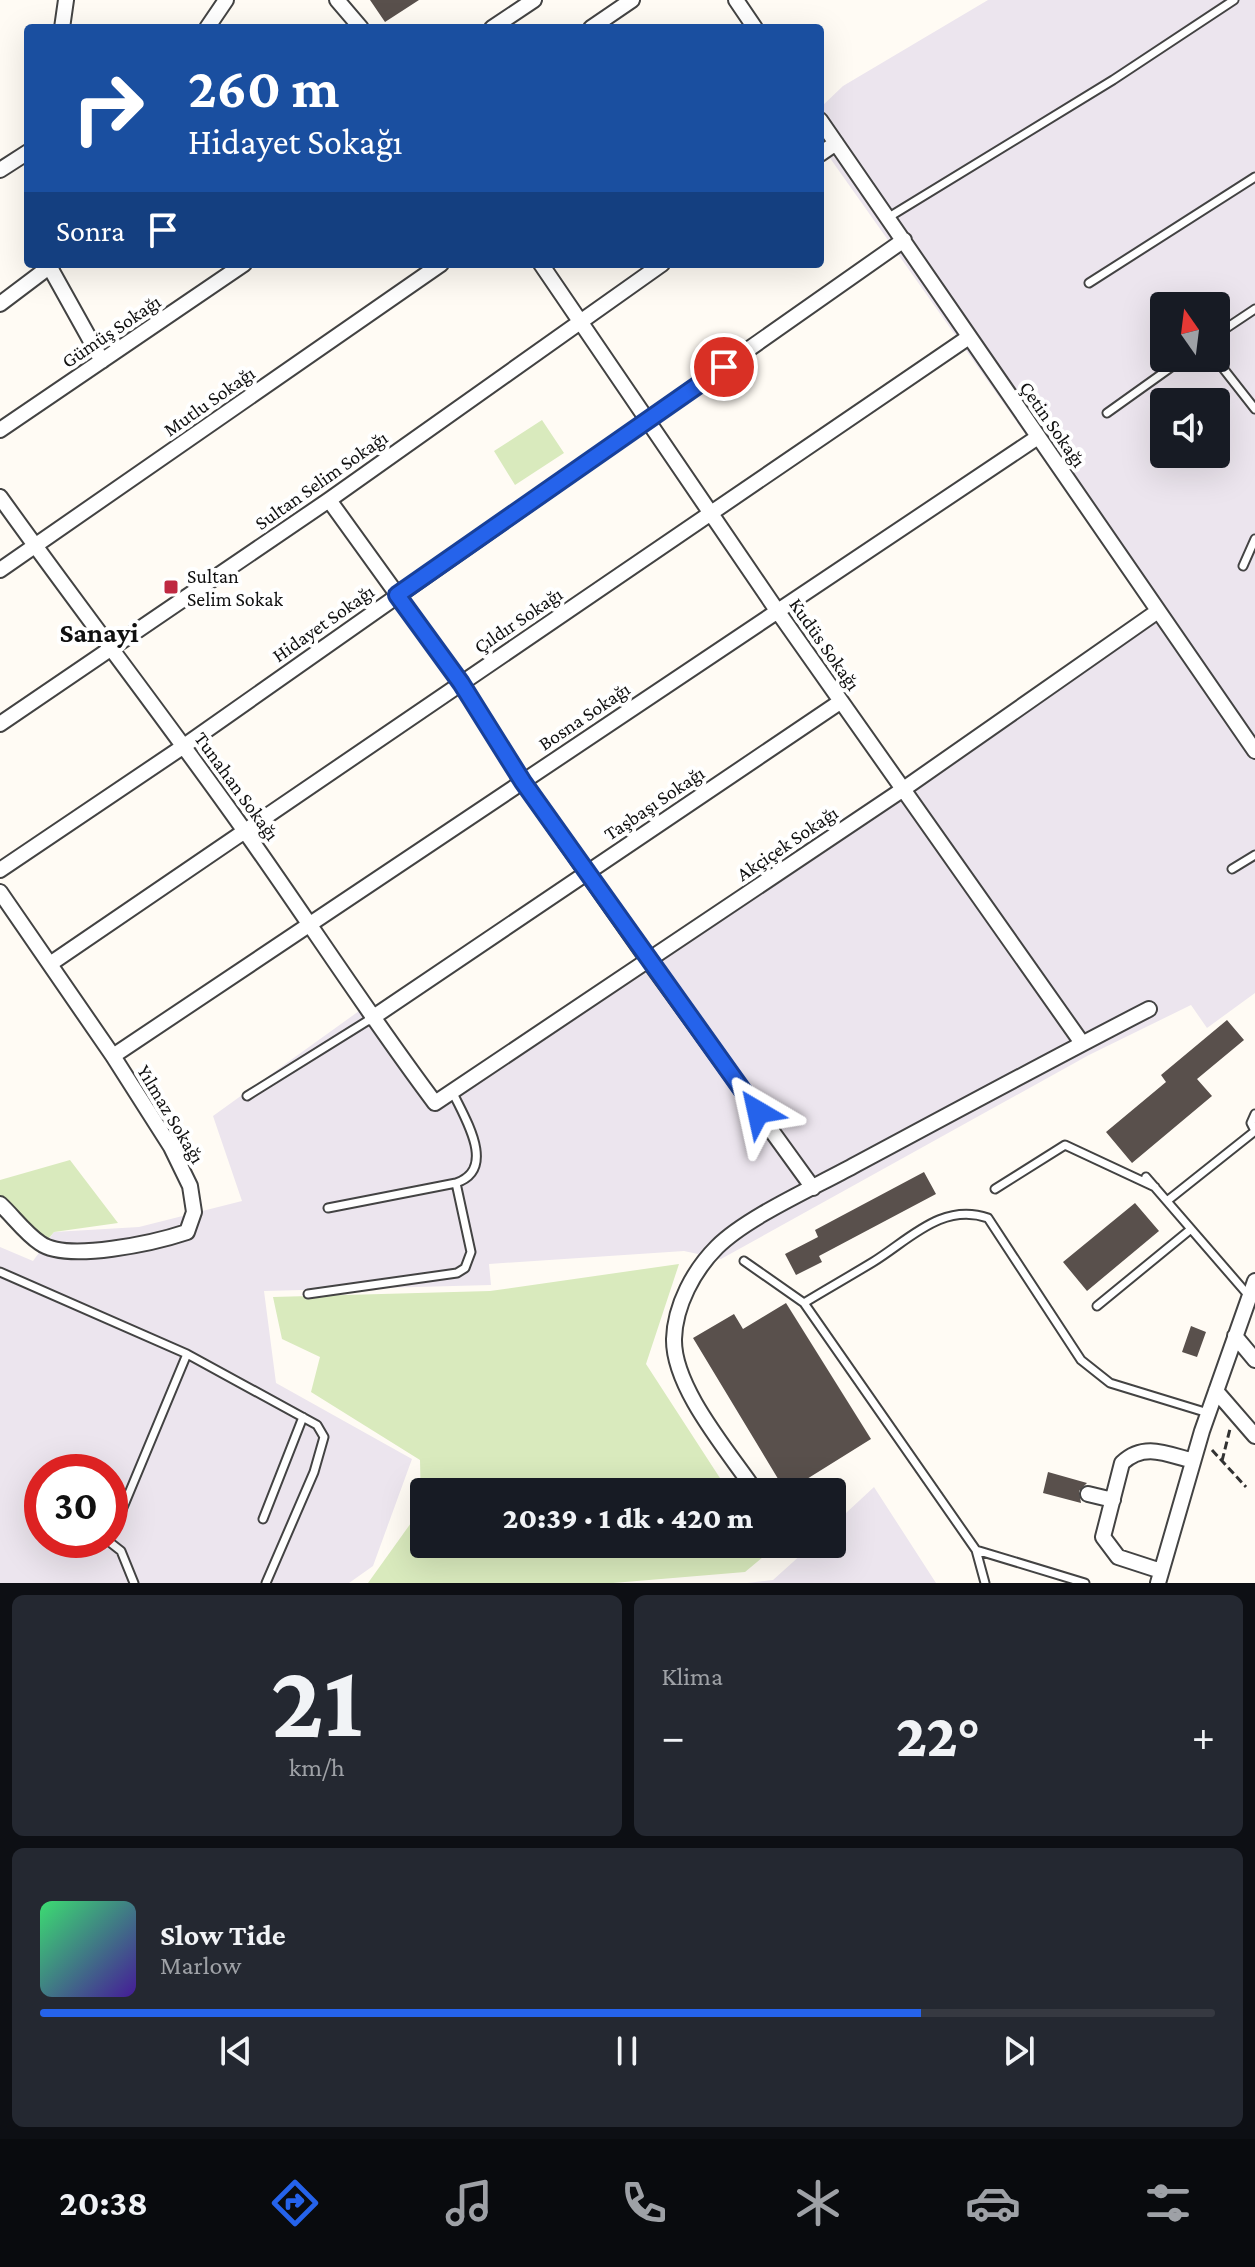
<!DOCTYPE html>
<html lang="tr">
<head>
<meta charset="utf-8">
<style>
  :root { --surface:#171b24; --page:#242831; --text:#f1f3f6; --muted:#9ea1a6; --line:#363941; --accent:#2563eb }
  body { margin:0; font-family:"Crimson Pro",serif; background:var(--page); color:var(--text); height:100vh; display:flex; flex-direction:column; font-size:30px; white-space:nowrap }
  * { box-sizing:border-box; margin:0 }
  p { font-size:26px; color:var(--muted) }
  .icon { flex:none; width:44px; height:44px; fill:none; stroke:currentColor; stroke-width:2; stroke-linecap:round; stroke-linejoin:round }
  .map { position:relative; height:1583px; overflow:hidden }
  .panel { display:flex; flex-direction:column; gap:12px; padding:12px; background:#0d0f14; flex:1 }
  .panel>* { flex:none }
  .guide { position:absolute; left:24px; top:24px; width:800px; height:244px; border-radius:8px; box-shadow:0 8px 32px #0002; background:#1a4fa0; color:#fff; overflow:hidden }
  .needle { width:52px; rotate:346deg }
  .buttons { position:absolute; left:1150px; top:292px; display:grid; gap:16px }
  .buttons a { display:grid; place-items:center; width:80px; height:80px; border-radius:8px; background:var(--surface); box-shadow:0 8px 32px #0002; font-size:40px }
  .speed { position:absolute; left:24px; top:1454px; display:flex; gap:16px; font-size:40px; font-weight:700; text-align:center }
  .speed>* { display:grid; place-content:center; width:104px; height:104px; border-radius:50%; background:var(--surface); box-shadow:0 8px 32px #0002; line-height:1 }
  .speed .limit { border:12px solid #d22; background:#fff; color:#111 }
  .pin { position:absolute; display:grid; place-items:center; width:68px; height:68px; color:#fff; margin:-34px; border:4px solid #fff; border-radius:50%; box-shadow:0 2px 8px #0007 }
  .me { position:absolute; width:88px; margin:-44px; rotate:324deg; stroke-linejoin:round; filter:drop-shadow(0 0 6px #0008) }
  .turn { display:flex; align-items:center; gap:28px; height:168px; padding:0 32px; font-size:36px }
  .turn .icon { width:104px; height:104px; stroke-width:2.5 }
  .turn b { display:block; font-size:56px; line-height:68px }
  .then { display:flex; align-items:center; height:76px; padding:0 32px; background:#0003; gap:16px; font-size:30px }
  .big { font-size:60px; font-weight:800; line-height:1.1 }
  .panel .widget { flex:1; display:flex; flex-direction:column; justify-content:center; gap:12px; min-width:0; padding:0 28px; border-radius:12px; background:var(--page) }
  .panel .dial { align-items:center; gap:0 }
  .dial b { font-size:104px; line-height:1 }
  .song { display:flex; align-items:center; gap:24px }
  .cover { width:96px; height:96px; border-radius:12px; background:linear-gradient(135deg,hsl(140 70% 55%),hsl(260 70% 35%)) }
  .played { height:8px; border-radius:4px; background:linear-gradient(90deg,var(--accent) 75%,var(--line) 75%) }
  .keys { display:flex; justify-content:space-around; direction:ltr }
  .heat { display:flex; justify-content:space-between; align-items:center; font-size:44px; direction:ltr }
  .panel .tiles { flex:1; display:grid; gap:12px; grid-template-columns:1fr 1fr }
  .widget:last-child { grid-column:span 2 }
  .trip { position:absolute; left:410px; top:1478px; width:436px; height:80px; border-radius:8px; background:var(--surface); box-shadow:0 8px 32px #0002; font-weight:800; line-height:80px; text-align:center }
  .dock { display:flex; height:128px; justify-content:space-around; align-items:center; background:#090b0e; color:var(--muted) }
  .dock .icon { width:56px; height:56px }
  .dock .active { color:var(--accent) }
  .dock b { font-size:36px; color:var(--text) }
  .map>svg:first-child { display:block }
  .industrial { fill:#ece5ee; fill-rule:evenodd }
  .green { fill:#d9eabd }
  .building { fill:#59504c }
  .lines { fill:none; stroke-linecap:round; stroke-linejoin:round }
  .service-casing { stroke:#434343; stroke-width:11 }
  .minor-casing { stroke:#434343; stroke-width:18 }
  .path { stroke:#323232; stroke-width:3; stroke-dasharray:8 4; stroke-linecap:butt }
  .service { stroke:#fff; stroke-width:7 }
  .minor { stroke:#fff; stroke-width:14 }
  .route-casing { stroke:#184099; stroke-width:20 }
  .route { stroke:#2563eb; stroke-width:14 }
  .poi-dot { fill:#bf2942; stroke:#fff; stroke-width:3 }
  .labels { text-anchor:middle; stroke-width:8; stroke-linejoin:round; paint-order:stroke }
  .street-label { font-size:20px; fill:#101010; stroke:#fff }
  .poi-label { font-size:20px; fill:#101010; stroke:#fff; text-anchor:start }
  .district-label { font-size:28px; font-weight:bold; fill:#101010; stroke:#fff }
</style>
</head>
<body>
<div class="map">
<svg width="1255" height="1583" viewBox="0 0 1255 1583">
  <rect width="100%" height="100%" fill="#fffbf4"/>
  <!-- industrial -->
  <path class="industrial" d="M 988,0 L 1255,0 L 1255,993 L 1207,1028 L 1191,1005 L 1089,1055 L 721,1259 L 684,1251 L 489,1264 L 491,1285 L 264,1291 L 276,1383 L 412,1459 L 373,1566 L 349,1583 L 0,1583 L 0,1247 L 33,1261 L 54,1232 L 139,1227 L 242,1201 L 213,1116 L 366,1006 L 434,1100 L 1149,609 L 820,144 L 820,108 L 843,86 ZM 1164,306 L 1216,306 L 1216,358 L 1164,358 ZM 1164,402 L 1216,402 L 1216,454 L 1164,454 ZM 42,1472 L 110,1472 L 110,1540 L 42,1540 Z
    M 874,1487 L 936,1583 L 747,1583 L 773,1580 L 813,1544 L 832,1544 L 832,1526 Z"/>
  <!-- green -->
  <path class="green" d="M 542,420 L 564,453 L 515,485 L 494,451 Z
    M 70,1160 L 118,1223 L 54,1232 L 46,1242 L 0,1199 L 0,1180 Z
    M 679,1264 L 646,1364 L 729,1492 L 424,1492 L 424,1544 L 759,1544 L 763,1557 L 745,1572 L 613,1583 L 368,1583 L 421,1509 L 420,1460 L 311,1392 L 320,1357 L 282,1339 L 273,1297 L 490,1291 Z"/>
  <!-- building -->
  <path class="building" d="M 370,0 L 419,0 L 385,22 Z
    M 1227,1020 L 1244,1040 L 1197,1079 L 1212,1096 L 1132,1163 L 1106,1132 L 1166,1082 L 1161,1075 Z
    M 924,1172 L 936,1194 L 819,1256 L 822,1262 L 796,1275 L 785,1254 L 818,1237 L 815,1230 Z
    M 1135,1203 L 1159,1231 L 1087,1291 L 1063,1262 Z
    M 786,1303 L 871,1439 L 786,1492 L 693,1338 L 734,1314 L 743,1329 Z
    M 1191,1326 L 1206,1332 L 1197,1357 L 1182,1352 Z
    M 1048,1472 L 1087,1483 L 1079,1491 L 1081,1503 L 1043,1493 Z"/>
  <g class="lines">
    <!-- service casing -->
    <g class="service-casing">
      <path id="service" d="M 889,217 L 1113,80 L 1234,0
        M 1089,283 L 1255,177
        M 1216,335 L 1255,309
        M 1215,358 L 1255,409
        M 1107,413 L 1184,358
        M 1243,566 L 1255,539
        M 1232,869 L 1255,855
        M 247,1096 L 372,1018
        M 1255,1114 L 1251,1123 L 1255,1131
        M 1146,1177 L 1249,1296
        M 995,1189 L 1065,1145 L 1155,1187
        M 1167,1201 L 1255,1131
        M 328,1208 L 456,1183 C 498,1169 464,1117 452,1091
        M 744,1261 L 804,1303 C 827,1289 850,1276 873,1262 C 909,1240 942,1202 988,1218 L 1081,1360 L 1110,1383 L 1208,1413
        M 0,1272 L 187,1354 L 317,1425 L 324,1437 L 314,1472 L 266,1583
        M 308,1294 L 457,1273 L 465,1268 L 471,1252 L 456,1183
        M 804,1303 L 976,1550 L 1085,1583
        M 1097,1306 L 1191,1229
        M 122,1510 L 187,1354
        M 263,1519 L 303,1417
        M 107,1540 L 121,1551 L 134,1583
        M 976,1550 L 985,1583"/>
    </g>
    <!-- minor casing -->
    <g class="minor-casing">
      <path id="minor" d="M 337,0 L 361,28
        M 736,0 L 755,28
        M 62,28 L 66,0
        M 207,28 L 226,0
        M 492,28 L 534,0
        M 591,28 L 632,0
        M 820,120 L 1255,751
        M 820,154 L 836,143
        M 0,170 L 28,152
        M 48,264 L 102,361
        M 541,264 L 776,609 L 1082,1043
        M 0,304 L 53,264
        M 0,430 L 244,264
        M 0,497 C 80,609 164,717 244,830 C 308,920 368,1014 435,1103 L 905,788 L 1158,611
        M 329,500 L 461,683 L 523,782 L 648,960 L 813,1188
        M 0,570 L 441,264
        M 0,724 L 329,500 L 662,264
        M 0,870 L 184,746 L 904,240
        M 0,892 L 113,1056 L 171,1147 L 190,1186 L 194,1212 L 187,1232 C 157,1242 67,1263 40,1243 C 25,1233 13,1216 0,1204
        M 50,964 L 969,337
        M 372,1018 L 840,702
        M 113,1056 L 1038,437
        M 1235,1336 L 1255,1360
        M 1216,1391 L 1255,1436
        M 756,1492 C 729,1452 673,1388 674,1339 C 675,1305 694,1270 717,1247 C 747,1217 815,1187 853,1166 C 952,1113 1050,1060 1149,1009
        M 1088,1494 L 1113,1500
        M 1161,1571 L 1118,1557 L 1103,1537 L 1122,1463 C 1144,1442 1167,1454 1193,1461
        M 1158,1583 L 1202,1431 L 1255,1281"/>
    </g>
    <!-- path -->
    <path class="path" d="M 1212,1450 L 1246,1487
      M 1222,1461 L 1230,1429"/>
    <!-- service -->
    <use href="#service" class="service"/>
    <!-- minor -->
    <use href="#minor" class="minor"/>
  </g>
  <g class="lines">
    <!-- route casing -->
    <g class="route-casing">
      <path id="route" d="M 724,367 L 397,595 L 461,683 L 523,782 L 758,1112"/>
    </g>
    <!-- route -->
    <use href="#route" class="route"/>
  </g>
  <!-- markers -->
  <rect class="poi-dot" x="163" y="579" width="16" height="16" rx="4"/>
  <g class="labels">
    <!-- street labels -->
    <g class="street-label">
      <text transform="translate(111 331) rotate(-34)" y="7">Gümüş Sokağı</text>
      <text transform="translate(209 401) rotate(-35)" y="7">Mutlu Sokağı</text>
      <text transform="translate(1053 424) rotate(55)" y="7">Çetin Sokağı</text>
      <text transform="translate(321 480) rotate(-35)" y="7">Sultan Selim Sokağı</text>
      <text transform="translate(518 620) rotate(-34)" y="7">Çıldır Sokağı</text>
      <text transform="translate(323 623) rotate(-35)" y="7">Hidayet Sokağı</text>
      <text transform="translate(825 644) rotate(55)" y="7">Kudüs Sokağı</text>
      <text transform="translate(584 716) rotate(-34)" y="7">Bosna Sokağı</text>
      <text transform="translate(237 786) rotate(54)" y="7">Tunahan Sokağı</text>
      <text transform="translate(654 803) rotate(-34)" y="7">Taşbaşı Sokağı</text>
      <text transform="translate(787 843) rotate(-34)" y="7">Akçiçek Sokağı</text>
      <text transform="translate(171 1114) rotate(59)" y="7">Yılmaz Sokağı</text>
    </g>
    <!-- poi labels -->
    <g class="poi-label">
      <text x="187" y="583">Sultan<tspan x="187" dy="23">Selim Sokak</tspan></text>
    </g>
    <!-- district labels -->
    <g class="district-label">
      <text x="99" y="642">Sanayi</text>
    </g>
  </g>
</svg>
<div class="buttons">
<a><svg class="needle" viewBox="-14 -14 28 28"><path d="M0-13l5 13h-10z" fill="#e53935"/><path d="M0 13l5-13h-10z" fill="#9ea1a6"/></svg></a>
<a><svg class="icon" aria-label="sound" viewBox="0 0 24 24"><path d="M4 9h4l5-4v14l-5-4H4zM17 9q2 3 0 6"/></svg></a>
</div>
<div class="speed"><div class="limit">30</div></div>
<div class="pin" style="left:724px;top:367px;background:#d93025"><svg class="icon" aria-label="arrive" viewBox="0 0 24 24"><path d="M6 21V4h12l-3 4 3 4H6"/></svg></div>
<svg class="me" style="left:758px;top:1112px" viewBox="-20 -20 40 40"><path d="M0-17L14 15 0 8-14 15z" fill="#2563eb" stroke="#fff" stroke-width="4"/></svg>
<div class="trip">20:39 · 1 dk · 420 m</div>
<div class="guide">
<div class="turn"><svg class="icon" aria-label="right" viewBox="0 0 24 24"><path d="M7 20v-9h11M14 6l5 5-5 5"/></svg><div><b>260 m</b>Hidayet Sokağı</div></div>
<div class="then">Sonra<svg class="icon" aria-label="arrive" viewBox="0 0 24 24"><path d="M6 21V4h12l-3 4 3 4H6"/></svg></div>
</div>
</div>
<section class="panel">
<div class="tiles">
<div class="widget dial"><b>21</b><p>km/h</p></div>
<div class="widget"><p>Klima</p>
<div class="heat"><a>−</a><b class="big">22°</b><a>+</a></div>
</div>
<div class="widget">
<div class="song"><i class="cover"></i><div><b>Slow Tide</b><p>Marlow</p></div></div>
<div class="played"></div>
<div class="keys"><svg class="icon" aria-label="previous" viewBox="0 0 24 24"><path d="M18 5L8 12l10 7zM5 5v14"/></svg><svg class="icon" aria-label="pause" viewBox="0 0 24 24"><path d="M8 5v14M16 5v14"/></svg><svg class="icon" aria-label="next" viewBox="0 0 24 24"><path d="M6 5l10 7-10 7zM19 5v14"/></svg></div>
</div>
</div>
</section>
<nav class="dock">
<b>20:38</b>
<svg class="icon active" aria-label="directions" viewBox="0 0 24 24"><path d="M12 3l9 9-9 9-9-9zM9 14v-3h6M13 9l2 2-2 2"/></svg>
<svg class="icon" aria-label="music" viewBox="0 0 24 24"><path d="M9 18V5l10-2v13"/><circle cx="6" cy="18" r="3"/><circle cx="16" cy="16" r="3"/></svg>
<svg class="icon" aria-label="phone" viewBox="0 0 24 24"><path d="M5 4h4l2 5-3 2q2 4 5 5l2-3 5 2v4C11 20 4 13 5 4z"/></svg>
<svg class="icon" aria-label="climate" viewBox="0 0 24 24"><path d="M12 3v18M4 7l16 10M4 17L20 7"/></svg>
<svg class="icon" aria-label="car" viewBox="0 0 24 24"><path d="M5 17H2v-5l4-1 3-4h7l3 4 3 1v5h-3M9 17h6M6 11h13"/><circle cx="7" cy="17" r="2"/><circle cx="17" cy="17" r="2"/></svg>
<svg class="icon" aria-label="filters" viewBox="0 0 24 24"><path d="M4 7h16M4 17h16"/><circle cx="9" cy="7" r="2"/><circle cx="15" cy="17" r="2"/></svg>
</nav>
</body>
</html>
